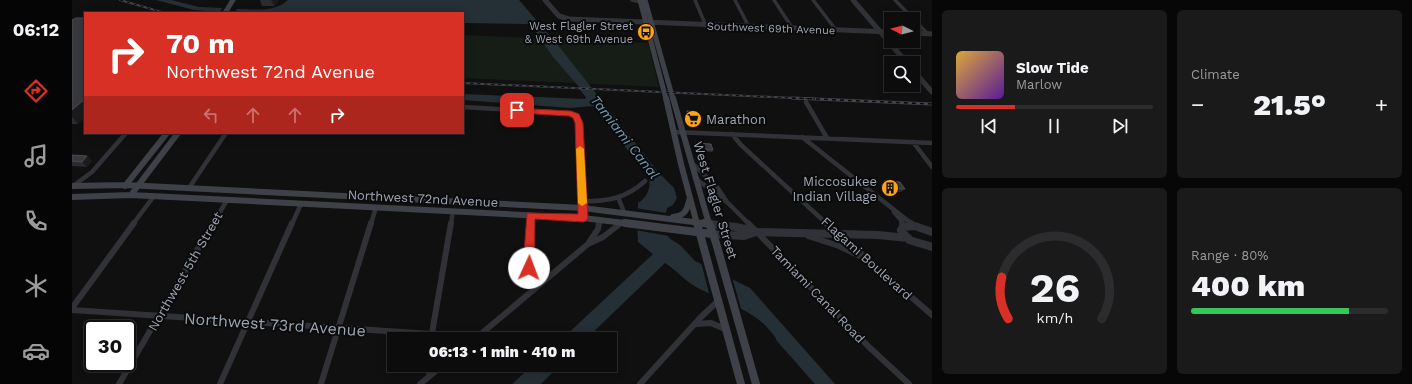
<!DOCTYPE html>
<html lang="en">
<head>
<meta charset="utf-8">
<style>
  :root { --surface:#0c0c0d; --page:#1a1a1b; --text:#f1f3f6; --muted:#9a9b9d; --line:#2c2c2e; --accent:#d93025 }
  body { margin:0; font-family:"Work Sans",sans-serif; background:var(--page); color:var(--text); height:100vh; display:flex; flex-direction:column; font-size:15px; white-space:nowrap }
  * { box-sizing:border-box; margin:0 }
  p { font-size:13px; color:var(--muted) }
  .icon { flex:none; width:22px; height:22px; fill:none; stroke:currentColor; stroke-width:2; stroke-linecap:round; stroke-linejoin:round }
  .map { position:relative; flex:1; overflow:hidden }
  .sheet { display:flex; flex-direction:column; gap:10px; padding:10px; background:#070707; width:480px }
  .sheet>* { flex:none }
  .hud { position:absolute; left:12px; top:12px; width:380px; height:122px; border-radius:0px; box-shadow:0 2px 10px #0003,0 0 0 1px var(--line); background:#d93025; color:#fff; overflow:hidden }
  .needle { width:26px; rotate:276deg }
  .controls { position:absolute; left:812px; top:12px; display:grid; gap:8px }
  .controls a { display:grid; place-items:center; width:36px; height:36px; border-radius:0px; background:var(--surface); box-shadow:0 2px 10px #0003,0 0 0 1px var(--line); font-size:20px }
  .speed { position:absolute; left:12px; top:320px; display:flex; gap:8px; font-size:20px; font-weight:700; text-align:center }
  .speed>* { display:grid; place-content:center; width:52px; height:52px; border-radius:50%; background:var(--surface); box-shadow:0 2px 10px #0003,0 0 0 1px var(--line); line-height:1 }
  .speed .limit { border:2px solid #111; border-radius:6px; background:#fff; color:#111 }
  .pin { position:absolute; display:grid; place-items:center; width:34px; height:34px; color:#fff; margin:-17px; border-radius:8px; box-shadow:0 2px 6px #0006 }
  .me { position:absolute; width:44px; margin:-22px; rotate:2deg; stroke-linejoin:round; filter:drop-shadow(0 0 3px #0008) }
  .turn { display:flex; align-items:center; gap:14px; height:84px; padding:0 16px; font-size:18px }
  .turn .icon { width:52px; height:52px; stroke-width:2.5 }
  .turn b { display:block; font-size:28px; line-height:34px }
  .lanes { display:flex; align-items:center; height:38px; padding:0 16px; background:#0003; justify-content:center; gap:20px; direction:ltr }
  .lanes .off { opacity:.35 }
  .big { font-size:30px; font-weight:800; line-height:1.1 }
  .sheet .card { flex:1; display:flex; flex-direction:column; justify-content:center; gap:6px; min-width:0; padding:0 14px; border-radius:6px; background:var(--page) }
  .sheet .dial { align-items:center; gap:0 }
  .dial svg { height:104px; overflow:visible; fill:none; stroke:var(--line); stroke-width:7; stroke-linecap:round; text-anchor:middle }
  .dial text { fill:var(--text); stroke:none }
  .song { display:flex; align-items:center; gap:12px }
  .cover { width:48px; height:48px; border-radius:6px; background:linear-gradient(135deg,hsl(40 70% 55%),hsl(270 70% 35%)) }
  .played { height:4px; border-radius:2px; background:linear-gradient(90deg,var(--accent) 30%,var(--line) 30%) }
  .keys { display:flex; justify-content:space-around; direction:ltr }
  .heat { display:flex; justify-content:space-between; align-items:center; font-size:22px; direction:ltr }
  .charge { height:6px; border-radius:3px; background:linear-gradient(90deg,#34c759 80%,var(--line) 0) }
  .sheet .tiles { flex:1; display:grid; gap:10px; grid-template-columns:repeat(2,1fr) }
  .trip { position:absolute; left:315px; top:332px; width:230px; height:40px; border-radius:0px; background:var(--surface); box-shadow:0 2px 10px #0003,0 0 0 1px var(--line); font-weight:800; line-height:40px; text-align:center }
  main { display:flex; flex:1; min-height:0 }
  .tab-bar { display:flex; flex-direction:column; width:72px; justify-content:space-around; align-items:center; background:#050505; color:var(--muted) }
  .tab-bar .icon { width:28px; height:28px }
  .tab-bar .current { color:var(--accent) }
  .tab-bar b { font-size:18px; color:var(--text) }
  .map>svg:first-child { display:block }
  .green { fill:#161c16 }
  .water { fill:#253036 }
  .pier { fill:#101011 }
  .lines { fill:none; stroke-linecap:round; stroke-linejoin:round }
  .minor-far2 { stroke:#303237; stroke-width:3.5 }
  .minor-far1 { stroke:#303237; stroke-width:4.5 }
  .minor { stroke:#303237; stroke-width:6 }
  .tertiary-far2 { stroke:#303237; stroke-width:5 }
  .tertiary-far1 { stroke:#303237; stroke-width:6 }
  .tertiary { stroke:#303237; stroke-width:8 }
  .secondary-far2 { stroke:#3e4147; stroke-width:5 }
  .secondary-far1 { stroke:#3e4147; stroke-width:6 }
  .secondary { stroke:#3e4147; stroke-width:8 }
  .rail-far1-casing { stroke:#43464c; stroke-width:2 }
  .rail-casing { stroke:#43464c; stroke-width:3 }
  .rail-far1 { stroke:#0b0b0c; stroke-width:1; stroke-dasharray:3.5; stroke-linecap:butt }
  .rail { stroke:#0b0b0c; stroke-width:1.5; stroke-dasharray:4; stroke-linecap:butt }
  .wall { fill:#2c2c30 }
  .shaded-wall { fill:#1b1b1e }
  .building { fill:#38393e; stroke:#484b51 }
  .route { fill:#d93025; stroke:#8d1f18 }
  .slow { fill:#f59e0b }
  .labels { text-anchor:middle; stroke-width:4; stroke-linejoin:round; paint-order:stroke }
  .far-poi-label { font-size:11px; fill:#9fa7b4; stroke:#0b0b0c; text-anchor:end }
  .far-street-label { font-size:11px; fill:#9fa7b4; stroke:#0b0b0c }
  .poi-label { font-size:13px; fill:#9fa7b4; stroke:#0b0b0c; text-anchor:start }
  .street-label { font-size:13px; fill:#9fa7b4; stroke:#0b0b0c }
  .water-label { font-size:14px; font-style:italic; fill:#7299b3; stroke:#0b0b0c }
  .near-street-label { font-size:16px; fill:#9fa7b4; stroke:#0b0b0c }
</style>
</head>
<body>
<main>
<nav class="tab-bar">
<b>06:12</b>
<svg class="icon current" aria-label="directions" viewBox="0 0 24 24"><path d="M12 3l9 9-9 9-9-9zM9 14v-3h6M13 9l2 2-2 2"/></svg>
<svg class="icon" aria-label="music" viewBox="0 0 24 24"><path d="M9 18V5l10-2v13"/><circle cx="6" cy="18" r="3"/><circle cx="16" cy="16" r="3"/></svg>
<svg class="icon" aria-label="phone" viewBox="0 0 24 24"><path d="M5 4h4l2 5-3 2q2 4 5 5l2-3 5 2v4C11 20 4 13 5 4z"/></svg>
<svg class="icon" aria-label="climate" viewBox="0 0 24 24"><path d="M12 3v18M4 7l16 10M4 17L20 7"/></svg>
<svg class="icon" aria-label="car" viewBox="0 0 24 24"><path d="M5 17H2v-5l4-1 3-4h7l3 4 3 1v5h-3M9 17h6M6 11h13"/><circle cx="7" cy="17" r="2"/><circle cx="17" cy="17" r="2"/></svg>
</nav>
<div class="map">
<svg width="860" height="384" viewBox="0 0 860 384">
  <rect width="100%" height="100%" fill="#101011"/>
  <!-- green -->
  <path class="green" d="M 391,35 L 576,43 L 587,87 L 391,78 Z"/>
  <!-- water -->
  <path class="water" d="M 84,0 L 99,0 L 127,7 L 150,8 L 148,12 L 122,10 Z
    M 216,0 L 447,0 L 489,49 L 586,172 L 602,188 L 605,198 L 601,205 L 595,208 L 592,225 L 597,238 L 608,245 L 623,261 L 678,288 L 763,384 L 743,384 L 704,340 L 704,338 C 700,333 696,328 692,324 C 673,307 646,299 624,287 C 612,280 604,270 593,263 L 514,339 L 490,339 L 581,254 L 566,242 L 565,222 L 566,203 C 576,197 579,187 577,177 L 521,106 L 498,108 L 391,100 L 391,94 L 513,99 L 514,97 L 508,90 L 508,88 L 481,57 L 461,28 L 458,24 L 391,23 L 391,13 L 164,12 L 165,9 C 183,9 202,13 216,0 Z
    M 461,365 L 488,365 L 469,384 L 440,384 Z"/>
  <!-- pier -->
  <path class="pier" d="M 563,208 L 595,213 L 594,225 L 597,236 L 563,230 Z
    M 629,262 L 660,277 L 670,312 L 638,297 Z"/>
  <g class="lines">
    <!-- minor-far2 -->
    <path class="minor-far2" d="M 560,0 L 569,2
      M 623,0 L 634,26
      M 663,0 L 677,27
      M 702,0 L 721,29
      M 741,0 L 764,30
      M 823,0 L 855,33"/>
    <!-- minor-far1 -->
    <path class="minor-far1" d="M 734,102 L 755,138
      M 391,107 L 496,113 L 503,115 L 507,123 L 511,208
      M 602,132 L 860,143
      M 660,134 L 669,145 L 755,224
      M 730,137 L 840,224
      M 841,142 L 860,167
      M 619,162 L 645,187 L 655,202
      M 623,178 L 656,203 L 677,224
      M 1,186 L 20,172 L 54,133
      M 117,188 L 154,133
      M 546,197 L 552,212
      M 510,201 C 534,202 555,198 573,181
      M 822,212 L 829,220 L 830,224
      M 61,224 L 82,196
      M 141,224 L 155,200
      M 220,224 L 229,204
      M 299,224 L 304,207
      M 379,224 L 381,211
      M 459,224 L 459,215
      M 527,224 L 527,220
      M 548,224 L 551,222"/>
    <!-- minor -->
    <path class="minor" d="M 459,223 L 457,268 L 459,276 L 466,285
      M 676,223 L 797,347 L 837,384
      M 754,223 L 860,315
      M 830,223 L 831,227
      M 839,223 L 842,226
      M 736,236 L 767,246 L 788,256
      M 516,244 L 526,229 L 527,223
      M 0,308 L 62,223
      M 0,310 L 405,337
      M 624,324 L 639,323 L 653,329
      M 359,339 L 379,223
      M 403,339 L 516,244 L 531,237 L 549,223
      M 355,365 L 358,376
      M 47,384 L 141,223
      M 148,384 L 220,223
      M 249,384 L 299,223
      M 348,384 L 371,365
      M 568,384 L 628,318 L 646,301"/>
    <!-- tertiary-far2 -->
    <path class="tertiary-far2" d="M 473,0 L 487,16 L 497,19 L 819,32
      M 781,0 L 835,63
      M 841,33 L 860,34
      M 841,70 L 860,92"/>
    <!-- tertiary-far1 -->
    <path class="tertiary-far1" d="M 637,224 L 639,224"/>
    <!-- tertiary -->
    <path class="tertiary" d="M 637,224 L 664,227 L 685,232 L 806,235 L 836,238
      M 829,230 L 837,240 L 860,247
      M 829,230 L 831,227 L 843,226 L 860,232
      M 640,234 L 672,236 L 684,232"/>
    <!-- secondary-far2 -->
    <path class="secondary-far2" d="M 568,0 L 594,99
      M 573,0 L 601,99
      M 153,13 L 161,0"/>
    <!-- secondary-far1 -->
    <path class="secondary-far1" d="M 594,98 L 609,164 L 625,224
      M 601,98 L 637,224
      M 0,186 L 54,185 L 511,208 L 637,224
      M 53,186 L 95,133
      M 59,195 L 106,133
      M 0,197 L 59,195 L 511,218 L 561,224
      M 601,217 C 615,215 614,210 618,198"/>
    <!-- secondary -->
    <path class="secondary" d="M 553,223 L 640,234
      M 625,223 L 669,384
      M 632,223 L 637,224
      M 637,223 L 644,243 L 684,384"/>
    <!-- rail-far1 casing -->
    <g class="rail-far1-casing">
      <path id="rail-far1" d="M 48,0 L 93,13
        M 391,83 L 743,99"/>
    </g>
    <!-- rail casing -->
    <g class="rail-casing">
      <path id="rail" d="M 720,98 L 860,104"/>
    </g>
    <!-- rail-far1 -->
    <use href="#rail-far1" class="rail-far1"/>
    <!-- rail -->
    <use href="#rail" class="rail"/>
  </g>
  <!-- wall -->
  <path class="wall" d="M 188,0 L 207,0 L 202,6 L 190,6 Z
    M 0,20 L 6,124 L 0,124 Z
    M 615,111 L 628,123 L 627,125 L 618,125 L 614,113 Z
    M 623,143 L 641,150 L 640,152 L 624,151 L 622,145 Z
    M 0,155 L 15,156 L 20,161 L 15,167 L 0,166 Z
    M 812,181 L 833,189 L 829,192 L 812,192 L 809,187 L 810,186 L 809,185 Z"/>
  <!-- shaded-wall -->
  <path class="shaded-wall" d="M 199,0 L 207,0 L 202,6 Z
    M 13,99 L 13,118 L 6,124 L 0,117 L 0,110 Z
    M 15,156 L 20,161 L 15,167 L 10,162 Z"/>
  <!-- building -->
  <path class="building" d="M 4,18 L 13,18 L 13,99 L 0,110 L 0,20 Z
    M 615,111 L 624,112 L 628,123 L 619,123 Z
    M 623,143 L 639,144 L 641,150 L 625,149 Z
    M 0,155 L 15,156 L 10,162 L 0,161 Z
    M 812,181 L 828,182 L 833,189 L 815,188 L 812,183 L 814,184 Z"/>
  <!-- route -->
  <path class="route" d="M 442,108 L 499,111 L 507,114 L 511,123 L 516,218 L 514,221 L 511,222 L 463,219 L 462,268 L 460,271 L 457,272 L 453,271 L 451,268 L 455,213 L 506,214 L 503,123 L 501,118 L 497,116 L 445,113 L 442,112 Z"/>
  <!-- slow -->
  <path class="slow" d="M 508,146 L 512,149 L 515,203 L 510,206 L 506,203 L 504,149 Z"/>
  <!-- icons -->
  <defs>
    <g id="bus-disc" transform="scale(0.9)"><circle r="9.5" fill="#ffa31a" stroke="#0b0b0c"/><path d="M-5-6H5V4H4V6H2V4H-2V6H-4V4H-5ZM-3.5-4V0h7V-4ZM-3.5 1.2v1.5H-2V1.2ZM2 1.2v1.5H3.5V1.2Z" fill="#111"/></g>
    <g id="supermarket-disc" transform="scale(0.9)"><circle r="9.5" fill="#ffa31a" stroke="#0b0b0c"/><path d="M-6-5.5h2.5l.6 2H6L4.5 2H-2.5L-4.4-4H-6ZM-1.5 3.2a1.3 1.3 0 1 0 .1 0ZM3 3.2a1.3 1.3 0 1 0 .1 0Z" fill="#111"/></g>
    <g id="building-disc" transform="scale(0.9)"><circle r="9.5" fill="#ffa31a" stroke="#0b0b0c"/><path d="M-4-6H4V6H1V3H-1V6H-4ZM-2.5-4.3h1.7v1.8h-1.7ZM.8-4.3h1.7v1.8H.8ZM-2.5-1h1.7V.8h-1.7ZM.8-1h1.7V.8H.8Z" fill="#111"/></g>
  </defs>
  <g fill-rule="evenodd">
    <use href="#bus-disc" x="574" y="32"/>
    <use href="#supermarket-disc" x="621" y="119"/>
    <use href="#building-disc" x="818" y="188"/>
  </g>
  <g class="labels">
    <!-- far-poi labels -->
    <g class="far-poi-label">
      <text x="561" y="30">West Flagler Street<tspan x="561" dy="13">&amp; West 69th Avenue</tspan></text>
    </g>
    <!-- far-street labels -->
    <g class="far-street-label">
      <text transform="translate(699 28) rotate(2)" y="4">Southwest 69th Avenue</text>
    </g>
    <!-- poi labels -->
    <g class="poi-label">
      <text x="634" y="124">Marathon</text>
      <text x="805" y="186" text-anchor="end">Miccosukee<tspan x="805" dy="15">Indian Village</tspan></text>
    </g>
    <!-- street labels -->
    <g class="street-label">
      <text transform="translate(351 198) rotate(3)" y="5">Northwest 72nd Avenue</text>
      <text transform="translate(644 200) rotate(73)" y="5">West Flagler Street</text>
      <text transform="translate(795 258) rotate(42)" y="5">Flagami Boulevard</text>
      <text transform="translate(113 271) rotate(-60)" y="5">Northwest 5th Street</text>
      <text transform="translate(746 294) rotate(46)" y="5">Tamiami Canal Road</text>
    </g>
    <!-- water labels -->
    <g class="water-label">
      <text transform="translate(553 137) rotate(52)" y="5">Tamiami Canal</text>
    </g>
    <!-- near-street labels -->
    <g class="near-street-label">
      <text transform="translate(203 324) rotate(4)" y="6">Northwest 73rd Avenue</text>
    </g>
  </g>
</svg>
<div class="controls">
<a><svg class="needle" viewBox="-14 -14 28 28"><path d="M0-13l5 13h-10z" fill="#e53935"/><path d="M0 13l5-13h-10z" fill="#9a9b9d"/></svg></a>
<a><svg class="icon" aria-label="search" viewBox="0 0 24 24"><circle cx="10" cy="10" r="6"/><path d="M15 15l6 6"/></svg></a>
</div>
<div class="speed"><div class="limit">30</div></div>
<div class="pin" style="left:445px;top:110px;background:#d93025"><svg class="icon" aria-label="arrive" viewBox="0 0 24 24"><path d="M6 21V4h12l-3 4 3 4H6"/></svg></div>
<svg class="me" style="left:457px;top:268px" viewBox="-20 -20 40 40"><circle r="19" fill="#fff"/><path d="M0-13L10 11 0 6-10 11z" fill="#d93025"/></svg>
<div class="trip">06:13 · 1 min · 410 m</div>
<div class="hud">
<div class="turn"><svg class="icon" aria-label="right" viewBox="0 0 24 24"><path d="M7 20v-9h11M14 6l5 5-5 5"/></svg><div><b>70 m</b>Northwest 72nd Avenue</div></div>
<div class="lanes"><svg class="icon off" aria-label="left" viewBox="0 0 24 24"><path d="M17 20v-9H6M10 6l-5 5 5 5"/></svg><svg class="icon off" aria-label="ahead" viewBox="0 0 24 24"><path d="M12 20V5M6 11l6-6 6 6"/></svg><svg class="icon off" aria-label="ahead" viewBox="0 0 24 24"><path d="M12 20V5M6 11l6-6 6 6"/></svg><svg class="icon" aria-label="right" viewBox="0 0 24 24"><path d="M7 20v-9h11M14 6l5 5-5 5"/></svg></div>
</div>
</div>
<section class="sheet">
<div class="tiles">
<div class="card">
<div class="song"><i class="cover"></i><div><b>Slow Tide</b><p>Marlow</p></div></div>
<div class="played"></div>
<div class="keys"><svg class="icon" aria-label="previous" viewBox="0 0 24 24"><path d="M18 5L8 12l10 7zM5 5v14"/></svg><svg class="icon" aria-label="pause" viewBox="0 0 24 24"><path d="M8 5v14M16 5v14"/></svg><svg class="icon" aria-label="next" viewBox="0 0 24 24"><path d="M6 5l10 7-10 7zM19 5v14"/></svg></div>
</div>
<div class="card"><p>Climate</p>
<div class="heat"><a>−</a><b class="big">21.5°</b><a>+</a></div>
</div>
<div class="card dial"><svg viewBox="0 0 100 80">
<path d="M14 69A42 42 0 1 1 86 69"/>
<path d="M14 69A42 42 0 0 1 9 37" stroke="#d93025"/>
<text x="50" y="56" font-size="32" font-weight="700">26</text>
<text x="50" y="72" font-size="11">km/h</text>
</svg></div>
<div class="card"><p>Range · 80%</p><b class="big">400 km</b><div class="charge"></div></div>
</div>
</section>
</main>
</body>
</html>
